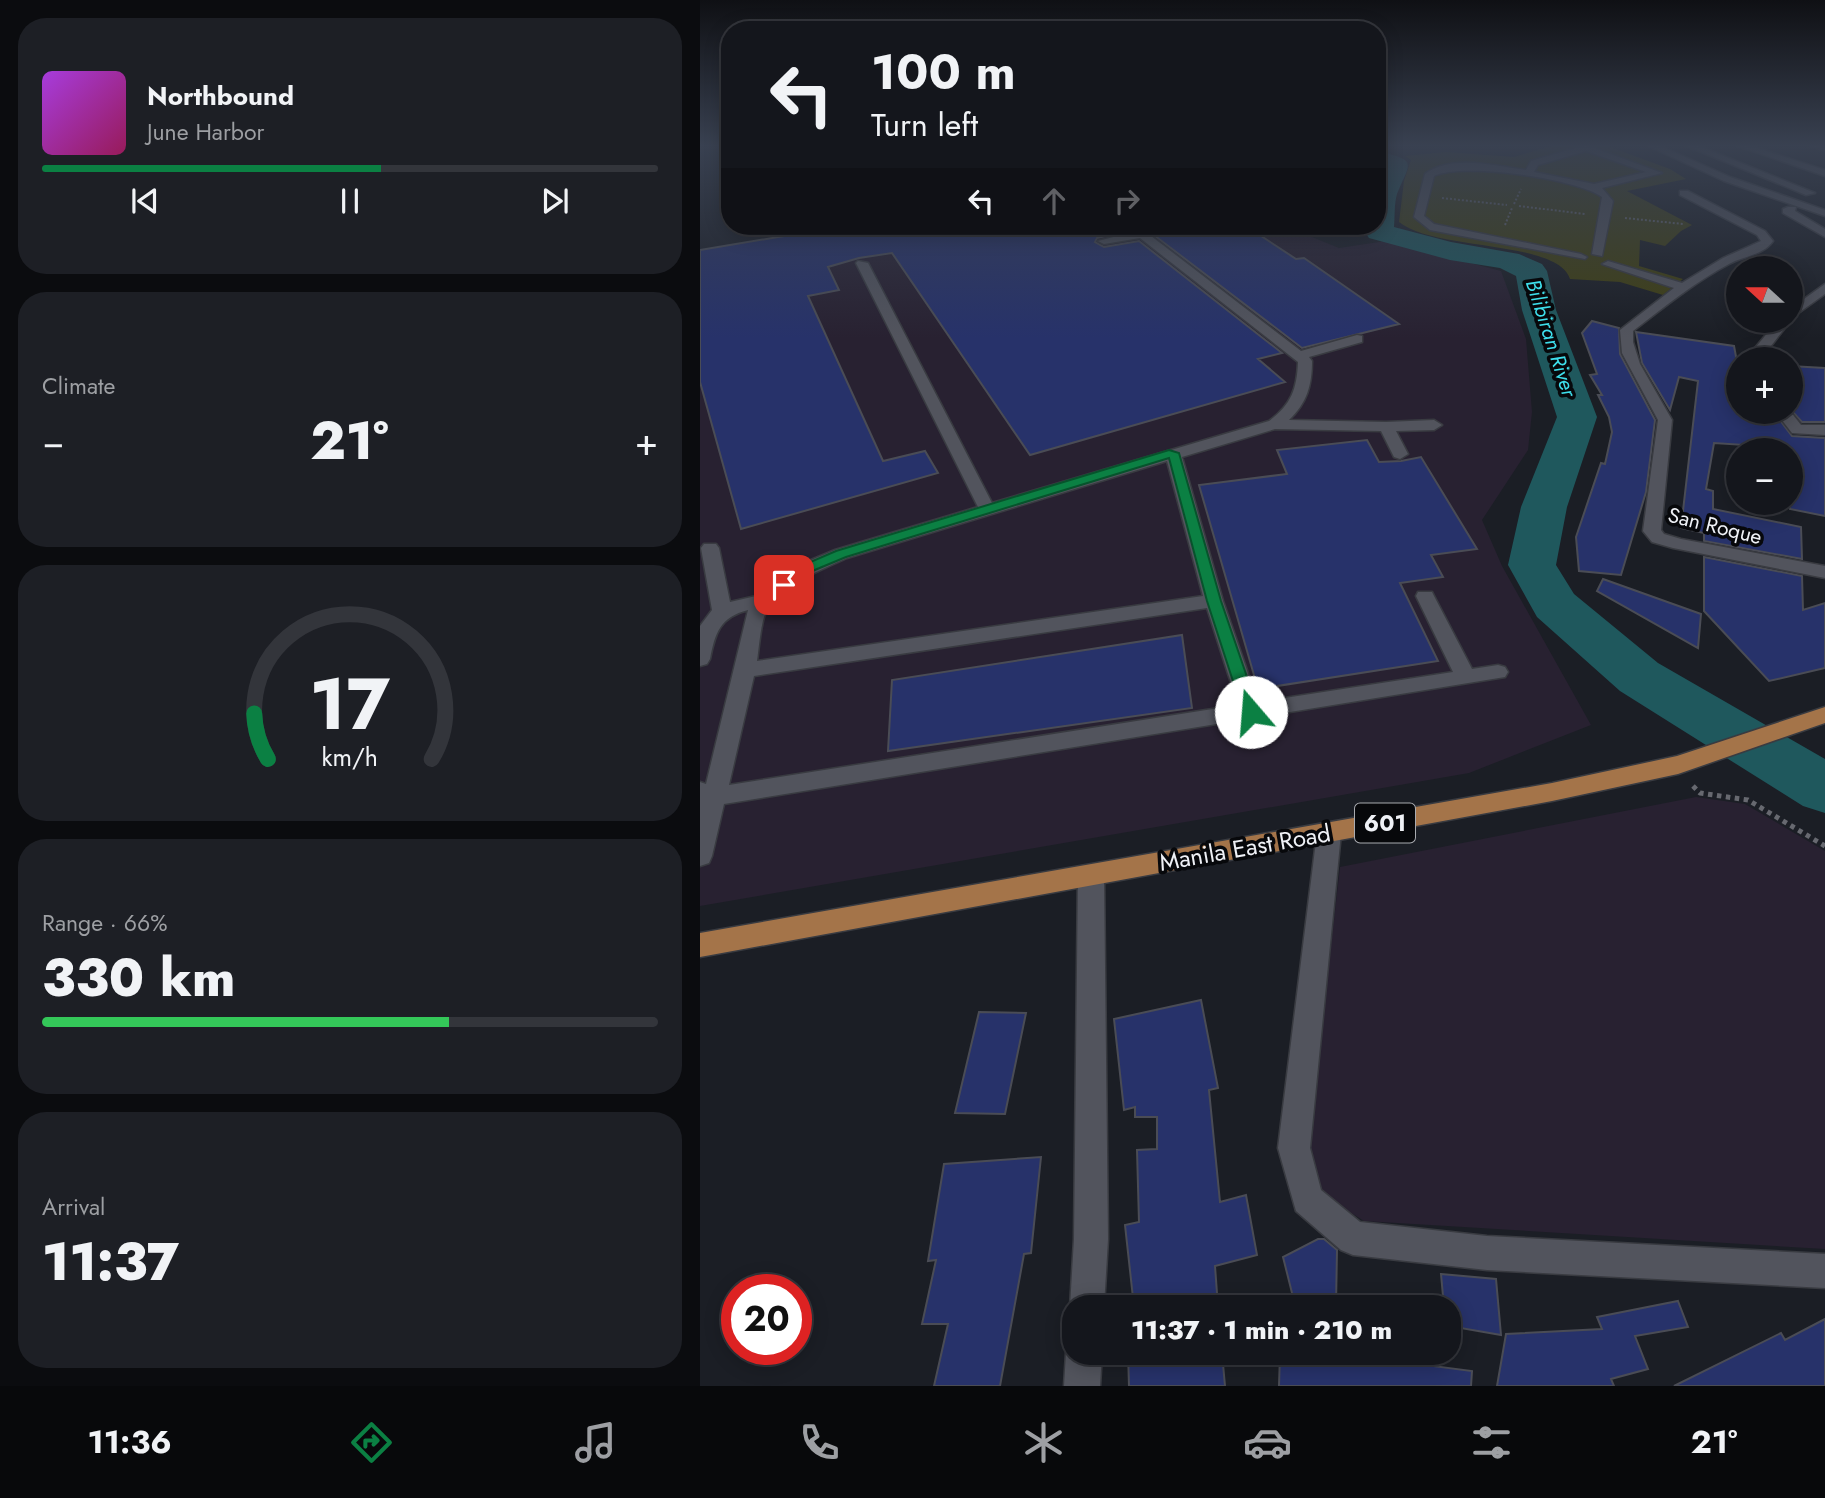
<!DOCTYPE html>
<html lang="en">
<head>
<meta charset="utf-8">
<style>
  :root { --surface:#14161c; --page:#1d1f25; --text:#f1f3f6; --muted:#9d9fa3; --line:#33353b; --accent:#0b8043 }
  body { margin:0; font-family:Jost,sans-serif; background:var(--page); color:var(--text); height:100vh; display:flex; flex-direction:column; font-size:26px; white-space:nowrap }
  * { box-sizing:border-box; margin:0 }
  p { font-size:23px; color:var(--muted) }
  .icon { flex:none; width:38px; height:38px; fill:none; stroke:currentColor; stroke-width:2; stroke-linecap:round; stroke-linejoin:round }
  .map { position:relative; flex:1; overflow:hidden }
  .sheet { display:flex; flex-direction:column; gap:18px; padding:18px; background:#0b0c0f; width:700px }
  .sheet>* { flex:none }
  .top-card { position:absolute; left:21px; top:21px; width:665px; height:214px; border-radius:28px; box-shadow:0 4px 18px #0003,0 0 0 2px var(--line); background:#14161c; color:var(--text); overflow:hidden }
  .needle { width:46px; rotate:291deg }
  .fabs { position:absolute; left:1026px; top:256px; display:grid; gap:14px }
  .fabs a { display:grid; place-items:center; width:77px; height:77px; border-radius:50%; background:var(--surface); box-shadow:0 4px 18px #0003,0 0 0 2px var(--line); font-size:35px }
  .speed { position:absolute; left:21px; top:1274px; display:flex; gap:14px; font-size:35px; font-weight:700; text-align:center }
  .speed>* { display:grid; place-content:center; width:91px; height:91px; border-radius:50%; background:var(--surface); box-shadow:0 4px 18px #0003,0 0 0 2px var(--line); line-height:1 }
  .speed .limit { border:10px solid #d22; background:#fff; color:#111 }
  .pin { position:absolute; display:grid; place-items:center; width:60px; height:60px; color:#fff; margin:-30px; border-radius:14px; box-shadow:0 4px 10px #0006 }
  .me { position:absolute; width:77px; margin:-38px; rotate:342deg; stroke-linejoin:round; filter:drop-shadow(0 0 5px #0008) }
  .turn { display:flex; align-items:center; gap:24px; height:147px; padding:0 35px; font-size:32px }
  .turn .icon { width:91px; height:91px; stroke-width:2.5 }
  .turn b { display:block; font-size:49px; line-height:60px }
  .lanes { display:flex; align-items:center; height:66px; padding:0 35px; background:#0003; justify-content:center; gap:35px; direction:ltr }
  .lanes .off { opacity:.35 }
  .big { font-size:52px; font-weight:800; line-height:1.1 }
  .sheet .widget { flex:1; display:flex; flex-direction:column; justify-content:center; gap:10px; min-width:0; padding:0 24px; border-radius:28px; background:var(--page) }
  .sheet .dial { align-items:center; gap:0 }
  .dial svg { height:182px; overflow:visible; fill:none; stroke:var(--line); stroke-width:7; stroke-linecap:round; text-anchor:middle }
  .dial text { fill:var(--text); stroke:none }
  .song { display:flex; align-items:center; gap:21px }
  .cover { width:84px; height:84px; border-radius:10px; background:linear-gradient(135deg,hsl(280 70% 55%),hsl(330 70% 35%)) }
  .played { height:7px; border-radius:4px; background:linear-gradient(90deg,var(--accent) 55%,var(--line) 55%) }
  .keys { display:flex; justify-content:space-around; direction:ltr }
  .heat { display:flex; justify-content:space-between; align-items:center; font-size:38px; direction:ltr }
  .charge { height:10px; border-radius:5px; background:linear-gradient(90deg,#34c759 66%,var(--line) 0) }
  .trip { position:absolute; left:362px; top:1295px; width:399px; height:70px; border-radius:28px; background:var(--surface); box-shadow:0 4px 18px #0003,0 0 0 2px var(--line); font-weight:800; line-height:70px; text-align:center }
  .tabs { display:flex; height:112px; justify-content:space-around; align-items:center; background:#08090b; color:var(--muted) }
  .tabs .icon { width:49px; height:49px }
  .tabs .on { color:var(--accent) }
  .tabs b { font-size:32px; color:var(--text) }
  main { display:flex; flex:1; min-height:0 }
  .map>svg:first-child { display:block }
  .industrial { fill:#282131 }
  .green { fill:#3f3f12 }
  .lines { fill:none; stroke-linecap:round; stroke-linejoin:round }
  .river { fill:#1f585d; fill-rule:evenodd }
  .building { fill:#27326a; stroke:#4a4c55; stroke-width:2 }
  .minor-casing { stroke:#393b41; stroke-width:3 }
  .major-casing { stroke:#393b41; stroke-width:3 }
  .path-far1 { stroke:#676970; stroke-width:2; stroke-dasharray:2 2; stroke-linecap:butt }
  .path { stroke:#676970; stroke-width:5; stroke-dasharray:4.5 4.5; stroke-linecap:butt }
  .minor { fill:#52545d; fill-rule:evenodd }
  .major { fill:#a47449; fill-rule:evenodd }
  .route { fill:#0b8043; stroke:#07532c; stroke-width:2 }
  .labels { text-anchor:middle; stroke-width:7; stroke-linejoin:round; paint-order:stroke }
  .far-water-label { font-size:21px; font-style:italic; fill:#3edeeb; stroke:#07080b }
  .far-street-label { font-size:21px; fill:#eff1f6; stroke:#07080b }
  .shield { fill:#07080b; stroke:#a9abb0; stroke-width:2 }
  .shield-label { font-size:23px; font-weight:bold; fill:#eff1f6 }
  .street-label { font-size:24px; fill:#eff1f6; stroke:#07080b }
</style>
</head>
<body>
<main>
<section class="sheet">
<div class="widget">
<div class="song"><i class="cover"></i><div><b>Northbound</b><p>June Harbor</p></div></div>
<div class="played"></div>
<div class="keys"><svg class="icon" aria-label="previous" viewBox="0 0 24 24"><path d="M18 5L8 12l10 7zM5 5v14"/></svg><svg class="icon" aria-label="pause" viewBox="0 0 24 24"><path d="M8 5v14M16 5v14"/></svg><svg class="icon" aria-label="next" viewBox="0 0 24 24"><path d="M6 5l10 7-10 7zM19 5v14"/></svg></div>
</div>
<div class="widget"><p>Climate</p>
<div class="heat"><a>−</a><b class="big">21°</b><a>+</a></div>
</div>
<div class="widget dial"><svg viewBox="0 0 100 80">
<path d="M14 69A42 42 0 1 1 86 69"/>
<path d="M14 69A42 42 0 0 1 8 49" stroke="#0b8043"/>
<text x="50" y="56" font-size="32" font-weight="700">17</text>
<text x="50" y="72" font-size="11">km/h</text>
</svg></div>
<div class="widget"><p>Range · 66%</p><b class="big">330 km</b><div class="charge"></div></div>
<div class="widget"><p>Arrival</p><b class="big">11:37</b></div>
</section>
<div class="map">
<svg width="1125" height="1386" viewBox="0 0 1125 1386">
  <rect width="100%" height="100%" fill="#1b1e25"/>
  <!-- industrial -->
  <path class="industrial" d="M 144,226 L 574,226 L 597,231 L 639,248 L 686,241 L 801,271 L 826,339 L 832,412 L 828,450 L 782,520 L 802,566 L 891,725 L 769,773 L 0,906 L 0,250 Z
    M 996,797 L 1045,804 L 1125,851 L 1125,1249 L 664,1221 L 621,1194 L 609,1139 L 640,867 Z"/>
  <!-- green -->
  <path class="green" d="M 859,144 L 902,144 L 970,169 L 986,179 L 927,191 L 992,225 L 981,231 L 965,246 L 940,240 L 939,266 L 983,279 L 963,295 L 920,282 L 870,279 C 858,240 734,251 699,222 L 704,181 L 711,160 L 705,156 L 746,152 L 814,157 Z"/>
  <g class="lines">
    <!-- river -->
    <path class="river" d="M 677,151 C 719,161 710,161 697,194 C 694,204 695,217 694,227 L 751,242 L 819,254 L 842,264 L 847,271 L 856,310 L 897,417 L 867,507 L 856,565 L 874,594 L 958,663 L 1125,759 L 1125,813 L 1103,806 L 920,691 L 837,617 L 808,565 L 821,507 L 857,417 L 822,310 L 816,276 L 800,268 L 750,260 L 669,238 L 665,232 L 665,226 L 677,226 L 677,183 L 683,168 L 677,166 Z"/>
  </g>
  <!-- building -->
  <path class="building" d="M 144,226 L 424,226 L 428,231 L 397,238 L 395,242 L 404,247 L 439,241 L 582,353 L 558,359 L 585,382 L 330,455 L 192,253 L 159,258 L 128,267 L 139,290 L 108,296 L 183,461 L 225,451 L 238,473 L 41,529 L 0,382 L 0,250 Z
    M 442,226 L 546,226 L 596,259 L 604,258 L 699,324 L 602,348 Z
    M 892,321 L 919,328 L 920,354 L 955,420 L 946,492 L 921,575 L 879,571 L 876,537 L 901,463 L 905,464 L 912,432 L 909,417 L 898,395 L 902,395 L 890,375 L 897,374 L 882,333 Z
    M 936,332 L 1034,346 L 1038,367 L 1038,411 L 1073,411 L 1092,436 L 1125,438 L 1125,516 L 1090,509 L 1090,448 L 1014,443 L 1006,489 L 1013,491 L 1013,509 L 1101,527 L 1102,559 L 1004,541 L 1004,533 L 981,528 L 998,381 L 979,377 L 970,410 L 942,363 Z
    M 1090,366 L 1125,368 L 1125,422 L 1102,422 L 1090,409 Z
    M 667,440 L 679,462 L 701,461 L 721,457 L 777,549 L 731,555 L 743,577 L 700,583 L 738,661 L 558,689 L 499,485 L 587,474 L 577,450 Z
    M 1004,557 L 1102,576 L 1103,610 L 1125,603 L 1125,668 L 1069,681 L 1004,611 Z
    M 903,579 L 1001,614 L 998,648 L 897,591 Z
    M 482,635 L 492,708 L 188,751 L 192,680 Z
    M 501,1000 L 518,1088 L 509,1090 L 520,1202 L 546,1195 L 557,1255 L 515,1266 L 518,1307 L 434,1307 L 425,1225 L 439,1222 L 437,1150 L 457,1149 L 457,1117 L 435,1117 L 435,1107 L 424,1110 L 414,1019 Z
    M 279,1012 L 326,1013 L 305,1114 L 255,1113 Z
    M 341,1157 L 331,1253 L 324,1254 L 300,1386 L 234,1386 L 248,1324 L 222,1324 L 236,1260 L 228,1261 L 244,1164 Z
    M 618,1239 L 624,1239 L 637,1250 L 636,1305 L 593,1297 L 583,1257 Z
    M 741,1274 L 796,1279 L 801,1335 L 749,1326 L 749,1307 L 744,1307 Z
    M 978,1301 L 988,1327 L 935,1336 L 948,1369 L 911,1379 L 914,1386 L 797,1386 L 806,1334 L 902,1329 L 897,1317 Z
    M 1125,1319 L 1125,1386 L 974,1386 L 1081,1333 L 1085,1340 Z
    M 428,1353 L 522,1353 L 525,1386 L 429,1386 Z
    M 633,1353 L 772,1371 L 771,1386 L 579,1386 L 580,1354 L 633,1358 Z"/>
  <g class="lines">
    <!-- minor casing -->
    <g class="minor-casing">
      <path id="minor" d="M 944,144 L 956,144 L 1030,177 L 1125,210 L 1125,216 L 1024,181 Z
        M 982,144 L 994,144 L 1115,193 L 1106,195 Z
        M 1032,144 L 1045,144 L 1125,170 L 1125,176 Z
        M 1110,144 L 1125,144 L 1125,150 L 1111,146 Z
        M 886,145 L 962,173 L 902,188 L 913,201 L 902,256 L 892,254 L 902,197 C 877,179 764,162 734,176 L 724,216 L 734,224 L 881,254 L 887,257 L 885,259 L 730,230 L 714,217 L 725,174 C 751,154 796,166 826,170 L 831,161 ZM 886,151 L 946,172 L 894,184 L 834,172 L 838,165 Z
        M 980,191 L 988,191 L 1065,231 L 1073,241 C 1064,255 1043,256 1029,264 C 995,282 964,307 933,331 L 933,342 L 940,364 L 972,420 L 961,530 L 964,534 L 981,539 L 1125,566 L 1125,578 L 973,548 L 952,542 L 943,531 L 958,420 L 922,353 L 920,330 L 974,288 L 902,264 L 908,261 L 982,283 L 1023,258 L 1061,241 L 1057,235 L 980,195 Z
        M 1088,207 L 1096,207 L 1095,211 L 1125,229 L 1125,237 L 1083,213 L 1083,209 Z
        M 427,226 L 438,226 L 601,351 L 657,335 L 662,336 L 662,342 L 609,357 L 612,361 C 612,385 607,403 589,420 L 686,422 L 734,420 L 742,425 L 734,430 L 696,431 L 708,454 L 700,459 L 694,457 L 681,431 L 575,429 L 482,457 L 523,601 L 558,702 L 753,672 L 716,596 L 718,592 L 732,592 L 734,596 L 772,669 L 798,665 L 805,667 L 808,672 L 805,677 L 24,804 L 12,856 L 9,863 L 0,866 L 0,782 L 6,784 L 48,610 C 20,617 15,633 10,659 L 7,664 L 0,666 L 0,626 L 12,610 L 1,548 L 4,544 L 16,544 L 19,548 L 30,602 L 56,596 L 99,565 L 135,550 L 278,507 L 156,263 L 158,261 L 168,263 L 292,503 L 569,421 C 591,405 597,389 598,362 L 440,238 L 404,244 L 398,241 L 433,232 ZM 467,461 L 503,596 L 57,661 C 59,647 60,631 64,617 C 73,589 122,569 147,558 ZM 507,608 L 538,705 L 29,785 L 54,676 Z
        M 1125,284 L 1125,294 L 1090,319 L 1091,320 L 1061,359 L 1046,359 L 1078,320 L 1090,320 L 1090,309 Z
        M 1075,411 L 1090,411 L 1101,425 L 1125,425 L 1125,435 L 1092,433 Z
        M 629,823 L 638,826 L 641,833 L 610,1148 L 621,1190 L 660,1222 L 787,1236 L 1125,1254 L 1125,1288 L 787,1270 L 653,1255 L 641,1250 L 596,1211 L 578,1148 L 617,833 L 620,826 Z
        M 391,865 L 400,868 L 404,876 L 408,1239 L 404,1307 L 374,1307 L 374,1318 L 370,1307 L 374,1239 L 378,876 L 382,868 Z
        M 374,1339 L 374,1353 L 402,1353 L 400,1386 L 364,1386 L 366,1353 Z"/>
    </g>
    <!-- major casing -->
    <g class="major-casing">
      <path id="major" d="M 1125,707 L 1125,723 L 978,774 L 852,801 L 0,957 L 0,933 L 852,783 L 977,756 Z"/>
    </g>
    <!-- path-far1 -->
    <path class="path-far1" d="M 742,198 L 807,205
      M 814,204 L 821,189
      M 819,206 L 885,214
      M 925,218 L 983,224
      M 805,225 L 812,208"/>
    <!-- path -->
    <path class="path" d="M 993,786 L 1000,793 L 1048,800 L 1125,846"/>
    <!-- minor -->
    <use href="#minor" class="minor"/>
    <!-- major -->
    <use href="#major" class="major"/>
  </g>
  <!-- sky -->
  <linearGradient id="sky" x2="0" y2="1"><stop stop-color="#0f1014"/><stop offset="0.43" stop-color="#394151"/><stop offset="1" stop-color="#394151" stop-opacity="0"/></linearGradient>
  <rect width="1125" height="338" fill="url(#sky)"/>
  <!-- route -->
  <path class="route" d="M 469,450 L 479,453 L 521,601 L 559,712 L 556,716 L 551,718 L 543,712 L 507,601 L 469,458 L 146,557 L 110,572 L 84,589 L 77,585 L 101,566 L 136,551 Z"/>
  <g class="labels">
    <!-- far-water labels -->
    <g class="far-water-label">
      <text transform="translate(851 338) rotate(72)" y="7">Bilibiran River</text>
    </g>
    <!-- far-street labels -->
    <g class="far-street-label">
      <text transform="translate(1015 526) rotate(14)" y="7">San Roque</text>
    </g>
    <!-- shield labels -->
    <rect class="shield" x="655" y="803.5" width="60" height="39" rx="5"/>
    <g class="shield-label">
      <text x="685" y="831">601</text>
    </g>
    <!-- street labels -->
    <g class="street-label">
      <text transform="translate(545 848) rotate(-10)" y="8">Manila East Road</text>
    </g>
  </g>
</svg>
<div class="fabs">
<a><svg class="needle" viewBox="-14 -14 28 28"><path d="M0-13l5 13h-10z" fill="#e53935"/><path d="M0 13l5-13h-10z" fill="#9d9fa3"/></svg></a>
<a>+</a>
<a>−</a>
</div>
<div class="speed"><div class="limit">20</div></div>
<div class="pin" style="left:84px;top:585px;background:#d93025"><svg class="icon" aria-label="arrive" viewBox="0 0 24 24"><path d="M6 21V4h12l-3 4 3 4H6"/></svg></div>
<svg class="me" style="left:551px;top:712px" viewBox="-20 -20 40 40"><circle r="19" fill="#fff"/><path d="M0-13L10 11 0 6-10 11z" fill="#0b8043"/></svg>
<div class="trip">11:37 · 1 min · 210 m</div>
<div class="top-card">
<div class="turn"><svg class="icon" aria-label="left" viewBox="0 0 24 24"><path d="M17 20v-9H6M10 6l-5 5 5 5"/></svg><div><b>100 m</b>Turn left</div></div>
<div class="lanes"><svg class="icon" aria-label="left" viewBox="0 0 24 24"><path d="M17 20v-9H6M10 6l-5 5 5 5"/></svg><svg class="icon off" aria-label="ahead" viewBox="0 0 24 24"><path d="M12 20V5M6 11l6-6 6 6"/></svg><svg class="icon off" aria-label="right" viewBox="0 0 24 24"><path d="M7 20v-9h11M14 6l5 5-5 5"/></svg></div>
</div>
</div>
</main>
<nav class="tabs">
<b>11:36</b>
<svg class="icon on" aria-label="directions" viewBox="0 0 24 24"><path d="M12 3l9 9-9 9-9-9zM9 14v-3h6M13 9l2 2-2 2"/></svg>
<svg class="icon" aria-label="music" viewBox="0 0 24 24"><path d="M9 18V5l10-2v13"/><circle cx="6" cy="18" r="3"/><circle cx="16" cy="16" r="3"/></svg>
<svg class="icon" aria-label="phone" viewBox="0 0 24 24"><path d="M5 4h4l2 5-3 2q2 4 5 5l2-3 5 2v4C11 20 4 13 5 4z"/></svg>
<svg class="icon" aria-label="climate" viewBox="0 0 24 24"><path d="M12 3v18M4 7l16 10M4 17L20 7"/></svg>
<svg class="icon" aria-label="car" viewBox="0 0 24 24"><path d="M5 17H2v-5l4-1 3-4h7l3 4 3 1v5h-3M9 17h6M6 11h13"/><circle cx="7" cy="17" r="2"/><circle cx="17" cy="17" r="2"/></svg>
<svg class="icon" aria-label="filters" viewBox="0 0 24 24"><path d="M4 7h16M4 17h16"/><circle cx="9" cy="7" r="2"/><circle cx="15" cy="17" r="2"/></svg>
<b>21°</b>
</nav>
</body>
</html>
